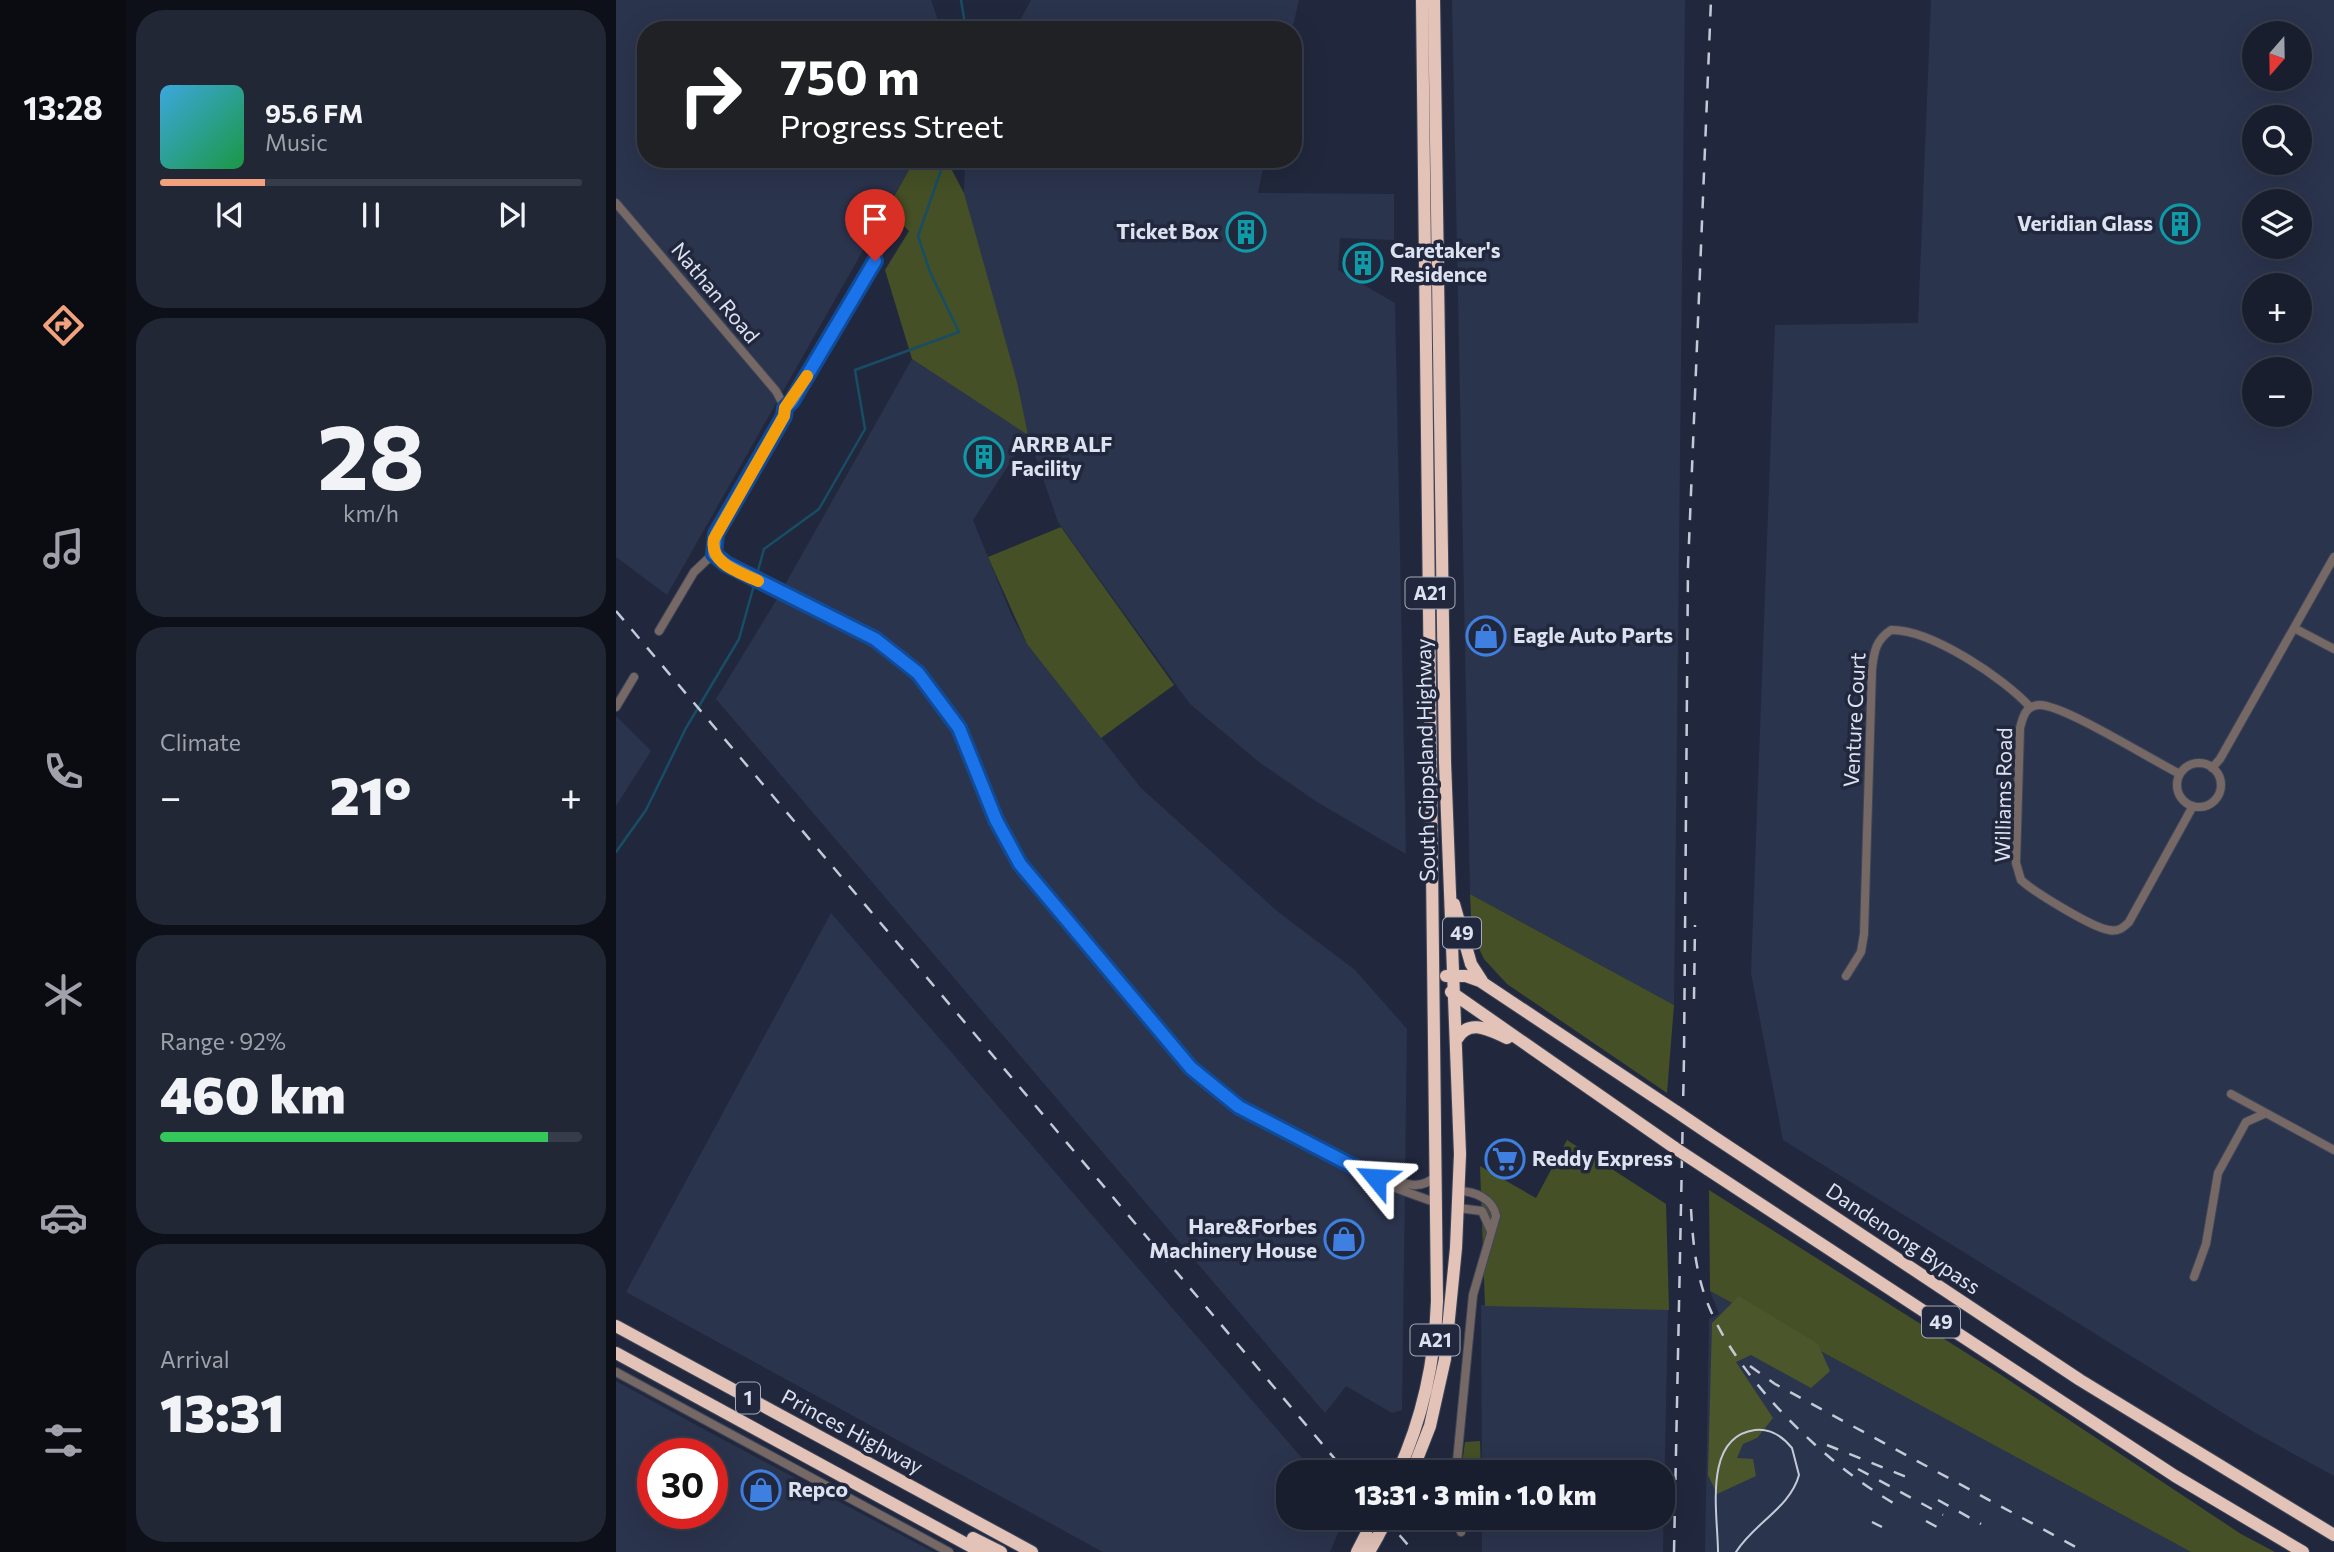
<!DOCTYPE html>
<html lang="en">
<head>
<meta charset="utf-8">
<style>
  :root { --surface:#191e2e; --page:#222736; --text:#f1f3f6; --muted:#9fa2aa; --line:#373c4a; --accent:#f1a17d }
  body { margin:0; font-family:Commissioner,sans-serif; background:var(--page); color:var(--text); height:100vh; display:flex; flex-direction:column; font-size:26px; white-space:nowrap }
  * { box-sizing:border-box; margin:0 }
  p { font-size:23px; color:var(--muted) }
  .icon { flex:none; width:38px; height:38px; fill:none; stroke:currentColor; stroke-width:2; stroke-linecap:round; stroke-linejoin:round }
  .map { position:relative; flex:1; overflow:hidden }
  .drawer { display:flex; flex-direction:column; gap:10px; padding:10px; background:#0e1019; width:490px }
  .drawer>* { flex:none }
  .banner { position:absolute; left:21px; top:21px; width:665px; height:147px; border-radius:28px; box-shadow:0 7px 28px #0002,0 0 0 2px var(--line); background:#202124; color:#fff; overflow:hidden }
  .needle { width:46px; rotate:200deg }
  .fabs { position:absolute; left:1626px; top:21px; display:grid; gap:14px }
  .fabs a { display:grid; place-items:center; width:70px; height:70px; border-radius:50%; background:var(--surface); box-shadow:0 7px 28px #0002,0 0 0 2px var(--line); font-size:35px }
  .speed { position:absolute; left:21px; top:1438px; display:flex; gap:14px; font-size:35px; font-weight:700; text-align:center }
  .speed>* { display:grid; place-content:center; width:91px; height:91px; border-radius:50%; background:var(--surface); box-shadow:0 7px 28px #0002,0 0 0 2px var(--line); line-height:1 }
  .speed .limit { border:10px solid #d22; background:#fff; color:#111 }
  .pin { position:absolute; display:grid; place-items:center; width:60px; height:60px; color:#fff; margin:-72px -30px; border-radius:50% 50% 50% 0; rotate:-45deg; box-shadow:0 0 7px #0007 }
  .pin .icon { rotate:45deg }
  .me { position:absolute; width:77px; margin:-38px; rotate:297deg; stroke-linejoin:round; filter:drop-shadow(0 0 5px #0008) }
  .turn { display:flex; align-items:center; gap:24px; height:147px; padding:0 28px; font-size:32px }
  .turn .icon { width:91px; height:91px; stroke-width:2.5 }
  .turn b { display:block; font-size:49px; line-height:60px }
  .big { font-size:52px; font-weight:800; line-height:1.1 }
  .drawer .card { flex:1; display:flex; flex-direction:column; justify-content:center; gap:10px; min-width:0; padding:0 24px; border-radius:28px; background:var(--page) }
  .drawer .dial { align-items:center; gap:0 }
  .dial b { font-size:91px; line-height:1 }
  .song { display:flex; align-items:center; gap:21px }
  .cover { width:84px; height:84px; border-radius:10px; background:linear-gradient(135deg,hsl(200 70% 55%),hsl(140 70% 35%)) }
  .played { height:7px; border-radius:4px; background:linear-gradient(90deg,var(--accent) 25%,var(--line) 25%) }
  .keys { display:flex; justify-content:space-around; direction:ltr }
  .heat { display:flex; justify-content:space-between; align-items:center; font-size:38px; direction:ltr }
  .charge { height:10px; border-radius:5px; background:linear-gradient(90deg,#34c759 92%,var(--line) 0) }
  .trip { position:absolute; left:660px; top:1460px; width:399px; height:70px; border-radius:28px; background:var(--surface); box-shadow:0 7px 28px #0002,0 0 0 2px var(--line); font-weight:800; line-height:70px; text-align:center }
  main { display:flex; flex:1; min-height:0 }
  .dock { display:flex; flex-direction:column; width:126px; justify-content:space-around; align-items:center; background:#0a0c12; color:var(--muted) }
  .dock .icon { width:49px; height:49px }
  .dock .on { color:var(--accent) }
  .dock b { font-size:32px; color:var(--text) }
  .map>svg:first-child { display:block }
  .built { fill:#2b344d; fill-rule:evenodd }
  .green { fill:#455026 }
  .forest { fill:#4b572b }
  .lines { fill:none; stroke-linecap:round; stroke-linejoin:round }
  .stream { stroke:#174d65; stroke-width:2.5 }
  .minor-casing { stroke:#3f465a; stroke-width:10 }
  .highway-casing { stroke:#3f465a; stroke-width:14 }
  .minor { stroke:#766965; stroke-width:8 }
  .highway { stroke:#e3c3b8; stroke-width:12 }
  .tram { stroke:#c4c9d8; stroke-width:2 }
  .rail { stroke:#c4c9d8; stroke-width:2.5; stroke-dasharray:12 12; stroke-linecap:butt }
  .highway-bridge-casing { stroke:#3f465a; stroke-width:14; stroke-linecap:butt }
  .highway-bridge { stroke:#e3c3b8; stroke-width:12 }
  .route-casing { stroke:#114b97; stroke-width:18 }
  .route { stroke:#1a73e8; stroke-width:12 }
  .slow { stroke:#f59e0b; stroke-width:12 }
  .labels { text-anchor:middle; stroke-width:7; stroke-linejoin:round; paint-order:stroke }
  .shield { fill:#21283d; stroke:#a5aaba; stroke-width:2 }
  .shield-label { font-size:19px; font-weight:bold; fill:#dde2f0 }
  .poi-label { font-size:21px; font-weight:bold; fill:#dde2f0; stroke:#21283d; text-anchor:start }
  .street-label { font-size:21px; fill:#dde2f0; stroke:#21283d }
</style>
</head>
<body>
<main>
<nav class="dock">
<b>13:28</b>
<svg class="icon on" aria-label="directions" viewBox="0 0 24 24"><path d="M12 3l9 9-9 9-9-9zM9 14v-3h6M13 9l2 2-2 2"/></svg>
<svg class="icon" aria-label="music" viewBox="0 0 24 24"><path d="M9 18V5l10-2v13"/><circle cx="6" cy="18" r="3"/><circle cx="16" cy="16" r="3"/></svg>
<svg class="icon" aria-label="phone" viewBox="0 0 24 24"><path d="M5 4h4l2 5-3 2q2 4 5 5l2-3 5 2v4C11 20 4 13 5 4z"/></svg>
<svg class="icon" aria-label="climate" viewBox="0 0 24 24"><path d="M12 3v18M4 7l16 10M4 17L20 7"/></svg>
<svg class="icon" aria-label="car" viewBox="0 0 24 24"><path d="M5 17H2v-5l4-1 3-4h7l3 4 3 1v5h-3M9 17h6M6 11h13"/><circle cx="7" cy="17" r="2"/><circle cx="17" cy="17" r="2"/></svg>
<svg class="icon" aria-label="filters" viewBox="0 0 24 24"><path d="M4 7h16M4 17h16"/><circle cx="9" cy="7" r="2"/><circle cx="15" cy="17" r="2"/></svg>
</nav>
<section class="drawer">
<div class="card">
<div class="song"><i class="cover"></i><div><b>95.6 FM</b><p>Music</p></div></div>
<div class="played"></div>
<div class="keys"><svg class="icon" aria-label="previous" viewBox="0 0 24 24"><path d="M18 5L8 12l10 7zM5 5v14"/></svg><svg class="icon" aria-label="pause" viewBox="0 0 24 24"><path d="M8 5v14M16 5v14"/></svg><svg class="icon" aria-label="next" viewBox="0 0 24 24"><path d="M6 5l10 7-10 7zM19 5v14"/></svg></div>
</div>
<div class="card dial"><b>28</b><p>km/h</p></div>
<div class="card"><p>Climate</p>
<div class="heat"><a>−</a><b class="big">21°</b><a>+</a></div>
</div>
<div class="card"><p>Range · 92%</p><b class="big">460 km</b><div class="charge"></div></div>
<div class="card"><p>Arrival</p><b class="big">13:31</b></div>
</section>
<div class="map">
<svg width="1718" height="1552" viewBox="0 0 1718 1552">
  <rect width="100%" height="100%" fill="#21283d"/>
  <!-- built -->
  <path class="built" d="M 0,0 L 315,0 L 323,23 L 320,30 L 30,30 L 30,159 L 299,159 L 51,595 L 0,557 Z
    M 415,0 L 683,0 L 676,30 L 399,30 Z
    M 836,0 L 1069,0 L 1058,1005 L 854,894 Z
    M 1315,0 L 1718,0 L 1718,1476 L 1636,1431 L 1167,1140 L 1135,973 L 1159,325 L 1302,323 ZM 1638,33 L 1684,33 L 1684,79 L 1638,79 ZM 1638,117 L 1684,117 L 1684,163 L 1638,163 ZM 1638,201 L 1684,201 L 1684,247 L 1638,247 ZM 1638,285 L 1684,285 L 1684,331 L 1638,331 ZM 1638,369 L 1684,369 L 1684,415 L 1638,415 Z
    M 349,159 L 649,159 L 642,193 L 778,194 L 778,240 L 724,238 L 722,270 L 779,303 L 790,854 L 701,802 L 643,762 L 574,704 L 442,522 L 412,435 L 357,520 L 395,614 L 411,644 L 525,788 L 661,911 L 739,970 L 791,1029 L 786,1410 L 776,1413 L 730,1386 L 709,1413 L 100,699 L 161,599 L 296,359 L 411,434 L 348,193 Z
    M 0,716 L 35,751 L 0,806 Z
    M 215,913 L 698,1472 L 672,1472 L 672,1517 L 729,1517 L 714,1552 L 487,1552 L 10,1292 Z
    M 1094,1291 L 1575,1552 L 1089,1552 L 1093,1319 L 1103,1314 Z
    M 865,1305 L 1052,1308 L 1047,1552 L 866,1552 L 866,1517 L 1046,1517 L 1046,1472 L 866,1472 Z
    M 0,1381 L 80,1425 L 317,1552 L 0,1552 ZM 37,1454 L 96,1454 L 96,1514 L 37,1514 Z"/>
  <!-- green -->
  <path class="green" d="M 299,159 L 330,159 L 348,193 L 401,382 L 412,435 L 296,359 L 269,270 L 293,231 L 271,209 Z
    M 445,527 L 558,685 L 485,738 L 411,644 L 372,557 Z
    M 854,894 L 1058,1005 L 1051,1093 L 891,984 L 868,959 L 856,934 Z
    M 951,1140 L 1050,1204 L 1053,1310 L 869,1306 L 864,1166 L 920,1198 Z
    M 1093,1190 L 1382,1373 L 1625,1534 L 1659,1552 L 1575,1552 L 1094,1291 Z
    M 864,1441 L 865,1472 L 845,1472 L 849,1442 Z"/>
  <!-- forest -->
  <path class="forest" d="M 1123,1296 L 1202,1344 L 1214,1371 L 1195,1388 L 1135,1355 L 1120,1362 L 1157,1418 L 1141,1438 L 1127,1444 L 1121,1458 L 1137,1459 L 1140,1476 L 1101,1494 L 1092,1475 L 1096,1323 Z"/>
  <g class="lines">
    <!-- stream -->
    <path class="stream" d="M 345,0 L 350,30
      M 0,852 L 30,810 L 70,728 L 123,639 L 148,549 L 203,509 L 249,429 L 239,370 L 343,332 L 314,272 L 302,236 L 329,159"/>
    <!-- minor casing -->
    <g class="minor-casing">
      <path id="minor" d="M 0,203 L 160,391 L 169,408
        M 169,408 L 176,401 L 272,236
        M 98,553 L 110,564 L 259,639 L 285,658 L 312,683 L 348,737 L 380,820 L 404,864 L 558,1047 L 597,1088 L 633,1113 L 782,1189 L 821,1203
        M 98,553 L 100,534 L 168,416 L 169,408
        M 1678,628 L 1718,649
        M 43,631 L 78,572 L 98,553
        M 0,707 L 18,677
        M1561 785a22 22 0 1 1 44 0a22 22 0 1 1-44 0Z
        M 1596,768 L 1604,759 L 1718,557
        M 1564,774 C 1537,761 1447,704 1423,705 C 1409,706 1407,717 1404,728 L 1400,863 L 1405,880 C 1418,892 1477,928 1493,930 C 1502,932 1507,928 1513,922 L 1577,806
        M 1230,976 L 1245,952 L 1248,934 L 1256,669 C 1258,651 1260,640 1275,630 C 1314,629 1388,678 1414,707
        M 1615,1094 L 1718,1150
        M 748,1168 C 773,1173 797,1198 820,1176
        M 842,1208 L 866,1211 L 875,1231
        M 1578,1277 L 1590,1244 L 1602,1173 L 1630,1122 L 1648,1114
        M 0,1372 L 333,1552
        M 840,1472 L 857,1295 L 880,1216 C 877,1199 859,1191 842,1191
        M 839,1517 L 845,1532"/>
    </g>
    <!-- highway casing -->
    <g class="highway-casing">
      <path id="highway" d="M 838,904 L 855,964 L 866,981
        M 830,976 L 850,976 L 864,981 L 1061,1112
        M 835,992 L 1059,1148
        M 841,1039 C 853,1018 873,1030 891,1038
        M 1092,1133 L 1464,1380 L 1718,1535
        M 1091,1169 L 1559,1476 L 1687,1552
        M 0,1326 L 416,1552
        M 0,1353 L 365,1552
        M 782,1472 C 807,1417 819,1362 821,1301 L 806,0
        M 796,1472 L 814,1426 L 829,1359 L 840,1248 L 844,1154 L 829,762 L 818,0
        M 357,1538 L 385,1552
        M 741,1552 L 759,1517
        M 753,1552 L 762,1536"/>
    </g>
    <!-- minor -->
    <use href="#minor" class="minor"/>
    <!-- highway -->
    <use href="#highway" class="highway"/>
    <!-- tram -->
    <path class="tram" d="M 1102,1552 C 1102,1515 1086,1437 1139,1430 C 1154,1428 1167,1437 1176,1448 L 1183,1475 C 1174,1508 1138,1523 1120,1552"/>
    <!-- rail -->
    <path class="rail" d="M 0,611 L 730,1472
      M 1078,999 L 1079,925
      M 1075,1209 C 1077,1244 1080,1277 1094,1309 C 1124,1381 1211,1465 1279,1504
      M 1134,1366 L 1159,1384 L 1469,1552
      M 1211,1445 L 1293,1478
      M 1242,1469 L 1327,1515
      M 1322,1500 L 1365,1524
      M 768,1517 L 798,1552
      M 1310,1521 L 1321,1527
      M 1256,1522 L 1266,1527
      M 1058,1552 L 1068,1058 L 1072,567 L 1095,0"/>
    <!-- highway-bridge casing -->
    <g class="highway-bridge-casing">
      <path id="highway-bridge" d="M 1061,1112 L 1092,1133
        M 1059,1148 L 1091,1169
        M 762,1536 L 772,1517"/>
    </g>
    <!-- highway-bridge -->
    <use href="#highway-bridge" class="highway-bridge"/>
  </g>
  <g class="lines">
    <!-- route casing -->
    <g class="route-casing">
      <path id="route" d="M 259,261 L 176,401 L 169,408 L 168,416 L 100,534 L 98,554 L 110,564 L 259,639 L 302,673 L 343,728 L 380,820 L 404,864 L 575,1068 L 623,1107 L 760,1178"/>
    </g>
    <!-- route -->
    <use href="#route" class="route"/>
    <!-- slow -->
    <path class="slow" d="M 142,581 C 124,572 93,564 98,539 L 168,416 L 169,408 L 191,376"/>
  </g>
  <!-- icons -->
  <defs>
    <g id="building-ring" transform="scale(2.0125)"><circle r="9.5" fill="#21283d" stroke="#0f9aa8" stroke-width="1.5"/><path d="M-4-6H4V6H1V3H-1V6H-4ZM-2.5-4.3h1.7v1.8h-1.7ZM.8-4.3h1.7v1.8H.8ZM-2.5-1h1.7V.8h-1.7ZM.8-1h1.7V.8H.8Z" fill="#0f9aa8"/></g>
    <g id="shop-ring" transform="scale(2.0125)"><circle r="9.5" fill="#21283d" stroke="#3f7fe0" stroke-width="1.5"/><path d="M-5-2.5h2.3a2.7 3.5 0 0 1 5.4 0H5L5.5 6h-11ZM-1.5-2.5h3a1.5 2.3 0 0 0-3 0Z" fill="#3f7fe0"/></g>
    <g id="supermarket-ring" transform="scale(2.0125)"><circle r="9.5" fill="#21283d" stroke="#3f7fe0" stroke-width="1.5"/><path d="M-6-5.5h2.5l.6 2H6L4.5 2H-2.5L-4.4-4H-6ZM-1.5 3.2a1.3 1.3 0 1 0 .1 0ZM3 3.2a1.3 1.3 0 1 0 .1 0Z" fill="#3f7fe0"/></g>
  </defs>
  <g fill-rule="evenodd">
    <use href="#building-ring" x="1564" y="224"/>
    <use href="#building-ring" x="630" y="232"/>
    <use href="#building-ring" x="747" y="263"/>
    <use href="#building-ring" x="368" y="457"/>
    <use href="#shop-ring" x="870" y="636"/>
    <use href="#supermarket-ring" x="889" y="1159"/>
    <use href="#shop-ring" x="728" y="1239"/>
    <use href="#shop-ring" x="145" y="1490"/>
  </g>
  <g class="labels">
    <!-- shield labels -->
    <g class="shield">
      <rect x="789.5" y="577.5" width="49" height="31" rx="5"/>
      <rect x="827" y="917.5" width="38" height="31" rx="5"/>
      <rect x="1306" y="1306.5" width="38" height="31" rx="5"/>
      <rect x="794.5" y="1324.5" width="49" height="31" rx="5"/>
      <rect x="120" y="1382.5" width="24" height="31" rx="5"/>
    </g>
    <g class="shield-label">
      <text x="814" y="600">A21</text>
      <text x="846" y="940">49</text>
      <text x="1325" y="1329">49</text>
      <text x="819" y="1347">A21</text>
      <text x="132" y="1405">1</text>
    </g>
    <!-- poi labels -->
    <g class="poi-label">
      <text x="1537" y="231" text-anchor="end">Veridian Glass</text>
      <text x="603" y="239" text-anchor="end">Ticket Box</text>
      <text x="774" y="258">Caretaker's<tspan x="774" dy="24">Residence</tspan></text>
      <text x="395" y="452">ARRB ALF<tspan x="395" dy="24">Facility</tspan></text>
      <text x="897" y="643">Eagle Auto Parts</text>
      <text x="916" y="1166">Reddy Express</text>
      <text x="701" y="1234" text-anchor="end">Hare&amp;Forbes<tspan x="701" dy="24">Machinery House</tspan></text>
      <text x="172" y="1497">Repco</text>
    </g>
    <!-- street labels -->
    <g class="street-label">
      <text transform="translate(99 293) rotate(50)" y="7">Nathan Road</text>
      <text transform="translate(1239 720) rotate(-87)" y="7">Venture Court</text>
      <text transform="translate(810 760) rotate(-91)" y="7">South Gippsland Highway</text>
      <text transform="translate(1388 795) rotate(-89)" y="7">Williams Road</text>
      <text transform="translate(1287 1239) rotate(34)" y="7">Dandenong Bypass</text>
      <text transform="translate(236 1432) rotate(28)" y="7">Princes Highway</text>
    </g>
  </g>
</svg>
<div class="fabs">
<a><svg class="needle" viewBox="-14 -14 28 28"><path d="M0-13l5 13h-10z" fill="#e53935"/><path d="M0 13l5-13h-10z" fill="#9fa2aa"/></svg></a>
<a><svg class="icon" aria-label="search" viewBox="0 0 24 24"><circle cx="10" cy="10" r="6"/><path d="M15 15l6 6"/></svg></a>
<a><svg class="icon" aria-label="layers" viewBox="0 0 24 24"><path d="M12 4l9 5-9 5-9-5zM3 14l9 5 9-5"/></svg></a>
<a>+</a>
<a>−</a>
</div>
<div class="speed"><div class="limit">30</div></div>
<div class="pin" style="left:259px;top:261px;background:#d93025"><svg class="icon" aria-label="arrive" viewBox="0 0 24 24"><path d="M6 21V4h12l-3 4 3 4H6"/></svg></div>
<svg class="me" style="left:760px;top:1178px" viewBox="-20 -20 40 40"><path d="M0-17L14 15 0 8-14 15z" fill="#1a73e8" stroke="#fff" stroke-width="4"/></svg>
<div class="trip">13:31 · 3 min · 1.0 km</div>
<div class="banner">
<div class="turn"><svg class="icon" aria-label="right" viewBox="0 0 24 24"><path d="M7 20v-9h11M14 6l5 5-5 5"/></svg><div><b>750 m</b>Progress Street</div></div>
</div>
</div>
</main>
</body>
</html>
